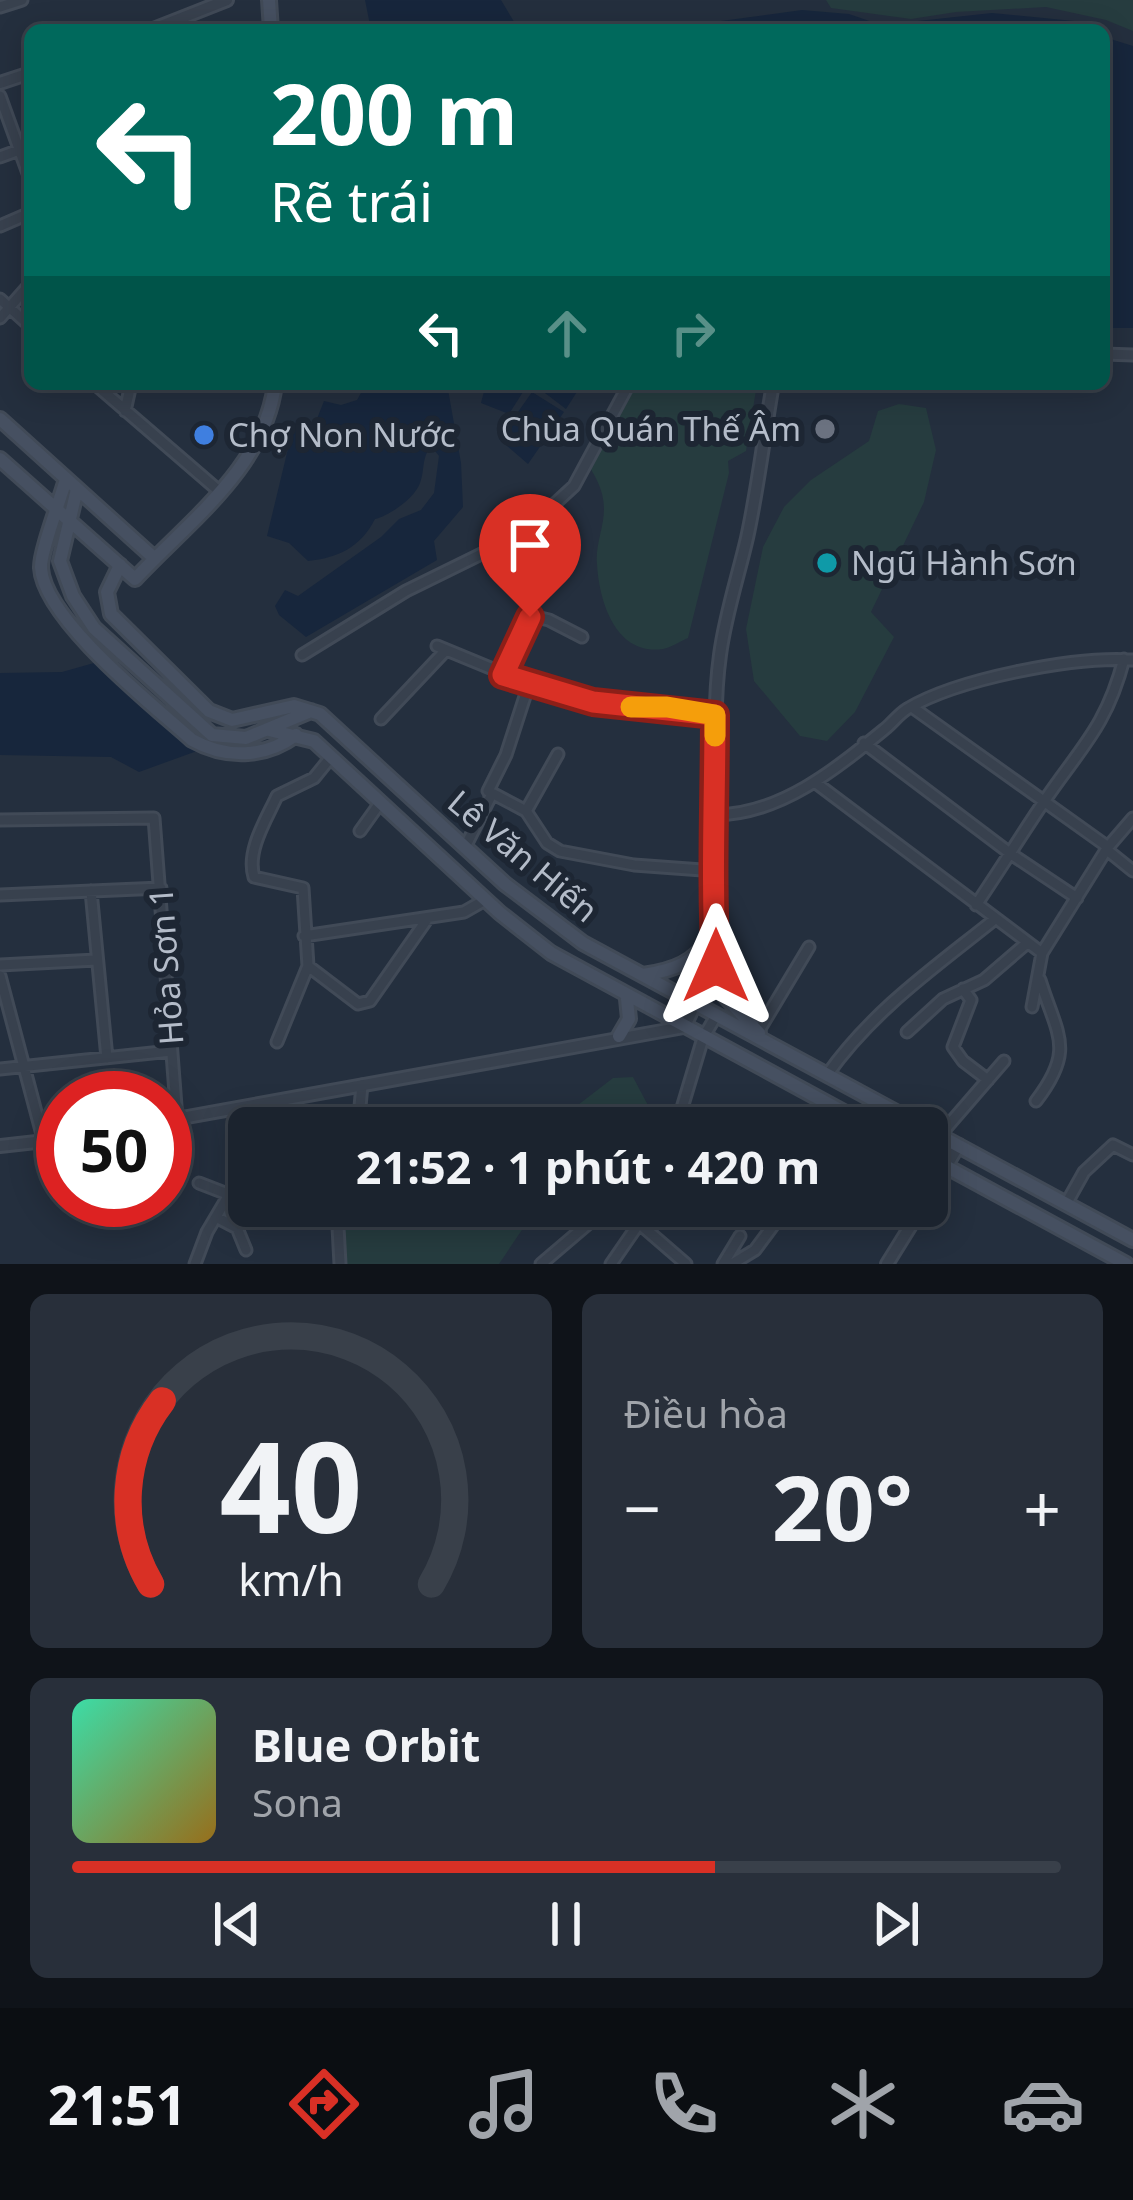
<!DOCTYPE html>
<html lang="vi">
<head>
<meta charset="utf-8">
<style>
  :root { --surface:#1b232e; --page:#282f3a; --text:#f1f3f6; --muted:#a0a4aa; --line:#39404a; --accent:#d93025 }
  body { margin:0; font-family:"Noto Sans",sans-serif; background:var(--page); color:var(--text); height:100vh; display:flex; flex-direction:column; font-size:45px; white-space:nowrap }
  * { box-sizing:border-box; margin:0 }
  p { font-size:39px; color:var(--muted) }
  .icon { flex:none; width:66px; height:66px; fill:none; stroke:currentColor; stroke-width:2; stroke-linecap:round; stroke-linejoin:round }
  .map { position:relative; height:1264px; overflow:hidden }
  .panel { display:flex; flex-direction:column; gap:30px; padding:30px; background:#0f1319; flex:1 }
  .panel>* { flex:none }
  .hud { position:absolute; left:24px; top:24px; width:1086px; height:366px; border-radius:18px; box-shadow:0 6px 30px #0003,0 0 0 3px var(--line); background:#00695c; color:#fff; overflow:hidden }
  .speed { position:absolute; left:36px; top:1071px; display:flex; gap:24px; font-size:60px; font-weight:700; text-align:center }
  .speed>* { display:grid; place-content:center; width:156px; height:156px; border-radius:50%; background:var(--surface); box-shadow:0 6px 30px #0003,0 0 0 3px var(--line); line-height:1 }
  .speed .limit { border:18px solid #d22; background:#fff; color:#111 }
  .pin { position:absolute; display:grid; place-items:center; width:102px; height:102px; color:#fff; margin:-123px -51px; border-radius:50% 50% 50% 0; rotate:-45deg; box-shadow:0 0 12px #0007 }
  .pin .icon { rotate:45deg }
  .me { position:absolute; width:132px; margin:-66px; rotate:0deg; stroke-linejoin:round; filter:drop-shadow(0 0 9px #0008) }
  .turn { display:flex; align-items:center; gap:42px; height:252px; padding:0 48px; font-size:54px }
  .turn .icon { width:156px; height:156px; stroke-width:2.5 }
  .turn b { display:block; font-size:84px; line-height:102px }
  .lanes { display:flex; align-items:center; height:114px; padding:0 48px; background:#0003; justify-content:center; gap:60px; direction:ltr }
  .lanes .off { opacity:.35 }
  .big { font-size:90px; font-weight:700; line-height:1.1 }
  .panel .card { flex:1; display:flex; flex-direction:column; justify-content:center; gap:18px; min-width:0; padding:0 42px; border-radius:18px; background:var(--page) }
  .panel .dial { align-items:center; gap:0 }
  .dial svg { height:312px; overflow:visible; fill:none; stroke:var(--line); stroke-width:7; stroke-linecap:round; text-anchor:middle }
  .dial text { fill:var(--text); stroke:none }
  .song { display:flex; align-items:center; gap:36px }
  .cover { width:144px; height:144px; border-radius:18px; background:linear-gradient(135deg,hsl(160 70% 55%),hsl(40 70% 35%)) }
  .played { height:12px; border-radius:6px; background:linear-gradient(90deg,var(--accent) 65%,var(--line) 65%) }
  .keys { display:flex; justify-content:space-around; direction:ltr }
  .heat { display:flex; justify-content:space-between; align-items:center; font-size:66px; direction:ltr }
  .panel .tiles { flex:1; display:grid; gap:30px; grid-template-columns:1fr 1fr }
  .card:last-child { grid-column:span 2 }
  .trip { position:absolute; left:228px; top:1107px; width:720px; height:120px; border-radius:18px; background:var(--surface); box-shadow:0 6px 30px #0003,0 0 0 3px var(--line); font-weight:700; line-height:120px; text-align:center }
  .menu { display:flex; height:192px; justify-content:space-around; align-items:center; background:#0b0e12; color:var(--muted) }
  .menu .icon { width:84px; height:84px }
  .menu .selected { color:var(--accent) }
  .menu b { font-size:54px; color:var(--text) }
  .map>svg:first-child { display:block }
  .green { fill:#263c3f }
  .water { fill:#17263c }
  .lines { fill:none; stroke-linecap:round; stroke-linejoin:round }
  .minor-casing { stroke:#414a57; stroke-width:15 }
  .tertiary-casing { stroke:#414a57; stroke-width:16 }
  .secondary-casing { stroke:#414a57; stroke-width:18 }
  .minor { stroke:#38414e; stroke-width:9 }
  .tertiary { stroke:#38414e; stroke-width:10 }
  .secondary { stroke:#465061; stroke-width:12 }
  .route-casing { stroke:#8d1f18; stroke-width:30 }
  .route { stroke:#d93025; stroke-width:21 }
  .slow { stroke:#f59e0b; stroke-width:21 }
  .worship-dot { fill:#6b7280; stroke:#1d2633; stroke-width:4.5 }
  .shop-dot { fill:#3f7fe0; stroke:#1d2633; stroke-width:4.5 }
  .culture-dot { fill:#0f9aa8; stroke:#1d2633; stroke-width:4.5 }
  .labels { text-anchor:middle; stroke-width:12; stroke-linejoin:round; paint-order:stroke }
  .poi-label { font-size:33px; fill:#b4bcc9; stroke:#1d2633; text-anchor:start }
  .street-label { font-size:33px; fill:#b4bcc9; stroke:#1d2633 }
</style>
</head>
<body>
<div class="map">
<svg width="1133" height="1264" viewBox="0 0 1133 1264">
  <rect width="100%" height="100%" fill="#242f3e"/>
  <!-- green -->
  <path class="green" d="M 826,0 L 1133,0 L 1133,31 L 1106,20 L 1046,7 L 956,12 L 911,19 L 831,8 Z
    M 633,384 L 757,384 L 746,451 L 728,461 L 729,473 L 688,638 C 681,641 670,648 663,649 C 615,656 599,600 597,564 C 595,546 604,527 604,509 C 604,489 594,474 584,458 C 589,438 621,404 633,384 Z
    M 899,404 L 926,408 L 936,450 L 924,502 L 871,612 L 894,637 L 855,712 L 827,741 L 800,736 L 754,681 L 746,629 L 763,547 L 784,507 L 811,480 L 869,441 L 878,411 Z
    M 633,1077 L 651,1111 L 643,1128 L 548,1128 L 613,1078 Z
    M 361,1206 L 538,1206 L 499,1264 L 339,1264 L 339,1241 Z"/>
  <!-- water -->
  <path class="water" d="M 365,0 L 501,0 L 519,30 L 371,30 Z
    M 802,10 L 849,14 L 881,25 L 992,13 L 1084,22 L 1083,30 L 703,30 L 721,21 Z
    M 1104,37 L 1133,46 L 1133,328 L 1104,328 Z
    M 366,384 L 447,384 L 461,463 L 463,507 L 434,541 L 437,560 L 306,637 L 279,615 L 275,606 L 285,590 L 298,596 L 381,537 L 399,519 L 421,510 L 434,493 L 439,456 L 431,446 C 421,459 425,471 420,483 C 415,498 389,516 375,519 C 361,547 338,558 308,561 L 289,543 L 267,536 L 293,428 L 313,429 L 324,401 L 341,405 L 357,400 Z
    M 486,384 L 528,384 L 509,414 L 481,403 Z
    M 533,384 L 582,384 L 566,409 Z
    M 532,392 L 564,412 L 528,464 L 499,439 Z
    M 101,661 L 178,733 L 184,744 L 197,751 L 139,772 L 111,757 L 0,755 L 0,673 L 62,672 Z"/>
  <g class="lines">
    <!-- minor casing -->
    <g class="minor-casing">
      <path id="minor" d="M 0,7 L 22,0
        M 0,96 L 30,179
        M 0,157 L 30,146
        M 0,226 L 30,213
        M 0,299 L 30,326
        M 0,318 L 30,284
        M 1104,354 L 1133,355
        M 95,384 L 219,491
        M 125,411 L 131,384
        M 437,646 L 529,684 L 593,702 L 715,715
        M 302,655 L 406,591 L 522,534 L 574,486 L 629,384
        M 504,675 L 532,616 L 549,620 L 582,637
        M 529,684 L 506,755 L 488,791 L 526,811 L 547,843 L 560,851 L 634,865 L 716,871
        M 912,707 L 1108,847
        M 381,719 L 446,650
        M 864,743 L 1011,854 L 1077,898
        M 331,757 L 314,778 L 277,796 C 266,820 246,851 254,877 L 303,888 L 308,966 L 358,1004 L 370,1001 L 428,918
        M 816,783 L 1042,953
        M 526,811 L 558,754
        M 716,815 C 782,814 837,768 886,728 C 893,722 899,714 907,709 C 957,679 1074,656 1133,660
        M 0,820 L 154,818 L 177,1119
        M 360,831 L 380,803
        M 465,847 L 492,794
        M 1107,850 L 1133,871
        M 91,891 L 107,1058
        M 0,895 L 161,888
        M 976,905 C 999,871 1020,837 1043,803 C 1080,748 1106,728 1124,659
        M 304,936 L 464,912 L 485,900
        M 0,965 L 96,960
        M 0,976 L 44,1142
        M 963,989 L 971,1000 L 953,1047 L 963,1061 L 988,1080
        M 1032,1007 L 1042,953 L 1108,847 L 1133,818
        M 758,1032 L 809,947
        M 907,1032 L 943,999 L 984,980 L 1027,943
        M 277,1042 L 308,966
        M 0,1069 L 171,1051
        M 827,1075 C 873,1010 934,968 995,919
        M 1036,1101 C 1076,1049 1057,1035 1040,980
        M 358,1128 L 362,1085
        M 676,1128 L 703,1038 L 716,1016
        M 940,1135 L 1004,1061
        M 199,1183 L 230,1195
        M 1066,1204 L 1084,1172 L 1113,1145 L 1133,1155
        M 216,1217 L 237,1228 L 246,1250
        M 641,1225 L 686,1264
        M 195,1264 L 207,1232 L 243,1171 L 244,1107
        M 340,1264 L 338,1227 L 343,1206
        M 541,1264 L 609,1206
        M 611,1264 L 651,1206
        M 723,1264 L 740,1236
        M 732,1264 L 755,1250 L 778,1219"/>
    </g>
    <!-- tertiary casing -->
    <g class="tertiary-casing">
      <path id="tertiary" d="M 151,30 L 227,0
        M 0,83 L 30,73
        M 165,1121 L 684,1027 C 745,916 703,776 720,655 C 725,616 738,577 747,538 C 758,488 764,435 773,384
        M 0,1146 L 63,1139
        M 927,1199 L 959,1145
        M 887,1264 L 923,1206"/>
    </g>
    <!-- secondary casing -->
    <g class="secondary-casing">
      <path id="secondary" d="M 269,0 L 271,30
        M 0,419 L 154,558
        M 0,459 L 135,579 C 189,521 265,467 275,384
        M 66,479 C 61,498 40,552 41,568 C 44,619 154,706 192,740 C 226,759 265,758 296,735
        M 77,489 L 60,561 L 73,596 L 94,628 L 212,735 L 246,738 L 311,711
        M 120,565 L 107,592 L 111,614 L 209,711 L 232,720 L 294,706 L 320,714 L 505,884 L 583,943 L 1133,1240
        M 269,730 L 314,741 L 500,913 L 551,953 L 873,1128
        M 712,937 L 722,993 L 759,1033
        M 643,975 C 675,970 693,963 712,937
        M 619,1036 L 629,1019 L 627,999
        M 927,1156 L 1126,1264"/>
    </g>
    <!-- minor -->
    <use href="#minor" class="minor"/>
    <!-- tertiary -->
    <use href="#tertiary" class="tertiary"/>
    <!-- secondary -->
    <use href="#secondary" class="secondary"/>
  </g>
  <g class="lines">
    <!-- route casing -->
    <g class="route-casing">
      <path id="route" d="M 530,617 L 503,675 L 593,702 L 715,715 C 715,798 711,884 716,966"/>
    </g>
    <!-- route -->
    <use href="#route" class="route"/>
    <!-- slow -->
    <path class="slow" d="M 631,707 L 667,707 L 715,715 L 715,736"/>
  </g>
  <!-- markers -->
  <circle class="worship-dot" cx="825" cy="429" r="12"/>
  <circle class="shop-dot" cx="204" cy="435" r="12"/>
  <circle class="culture-dot" cx="827" cy="563" r="12"/>
  <g class="labels">
    <!-- poi labels -->
    <g class="poi-label">
      <text x="801" y="441" text-anchor="end">Chùa Quán Thế Âm</text>
      <text x="228" y="447">Chợ Non Nước</text>
      <text x="851" y="575">Ngũ Hành Sơn</text>
    </g>
    <!-- street labels -->
    <g class="street-label">
      <text transform="translate(523 856) rotate(40)" y="12">Lê Văn Hiến</text>
      <text transform="translate(166 966) rotate(-94)" y="12">Hỏa Sơn 1</text>
    </g>
  </g>
</svg>
<div class="speed"><div class="limit">50</div></div>
<div class="pin" style="left:530px;top:617px;background:#d93025"><svg class="icon" aria-label="arrive" viewBox="0 0 24 24"><path d="M6 21V4h12l-3 4 3 4H6"/></svg></div>
<svg class="me" style="left:716px;top:966px" viewBox="-20 -20 40 40"><path d="M0-17L14 15 0 8-14 15z" fill="#d93025" stroke="#fff" stroke-width="4"/></svg>
<div class="trip">21:52 · 1 phút · 420 m</div>
<div class="hud">
<div class="turn"><svg class="icon" aria-label="left" viewBox="0 0 24 24"><path d="M17 20v-9H6M10 6l-5 5 5 5"/></svg><div><b>200 m</b>Rẽ trái</div></div>
<div class="lanes"><svg class="icon" aria-label="left" viewBox="0 0 24 24"><path d="M17 20v-9H6M10 6l-5 5 5 5"/></svg><svg class="icon off" aria-label="ahead" viewBox="0 0 24 24"><path d="M12 20V5M6 11l6-6 6 6"/></svg><svg class="icon off" aria-label="right" viewBox="0 0 24 24"><path d="M7 20v-9h11M14 6l5 5-5 5"/></svg></div>
</div>
</div>
<section class="panel">
<div class="tiles">
<div class="card dial"><svg viewBox="0 0 100 80">
<path d="M14 69A42 42 0 1 1 86 69"/>
<path d="M14 69A42 42 0 0 1 17 22" stroke="#d93025"/>
<text x="50" y="56" font-size="32" font-weight="700">40</text>
<text x="50" y="72" font-size="11">km/h</text>
</svg></div>
<div class="card"><p>Điều hòa</p>
<div class="heat"><a>−</a><b class="big">20°</b><a>+</a></div>
</div>
<div class="card">
<div class="song"><i class="cover"></i><div><b>Blue Orbit</b><p>Sona</p></div></div>
<div class="played"></div>
<div class="keys"><svg class="icon" aria-label="previous" viewBox="0 0 24 24"><path d="M18 5L8 12l10 7zM5 5v14"/></svg><svg class="icon" aria-label="pause" viewBox="0 0 24 24"><path d="M8 5v14M16 5v14"/></svg><svg class="icon" aria-label="next" viewBox="0 0 24 24"><path d="M6 5l10 7-10 7zM19 5v14"/></svg></div>
</div>
</div>
</section>
<nav class="menu">
<b>21:51</b>
<svg class="icon selected" aria-label="directions" viewBox="0 0 24 24"><path d="M12 3l9 9-9 9-9-9zM9 14v-3h6M13 9l2 2-2 2"/></svg>
<svg class="icon" aria-label="music" viewBox="0 0 24 24"><path d="M9 18V5l10-2v13"/><circle cx="6" cy="18" r="3"/><circle cx="16" cy="16" r="3"/></svg>
<svg class="icon" aria-label="phone" viewBox="0 0 24 24"><path d="M5 4h4l2 5-3 2q2 4 5 5l2-3 5 2v4C11 20 4 13 5 4z"/></svg>
<svg class="icon" aria-label="climate" viewBox="0 0 24 24"><path d="M12 3v18M4 7l16 10M4 17L20 7"/></svg>
<svg class="icon" aria-label="car" viewBox="0 0 24 24"><path d="M5 17H2v-5l4-1 3-4h7l3 4 3 1v5h-3M9 17h6M6 11h13"/><circle cx="7" cy="17" r="2"/><circle cx="17" cy="17" r="2"/></svg>
</nav>
</body>
</html>
